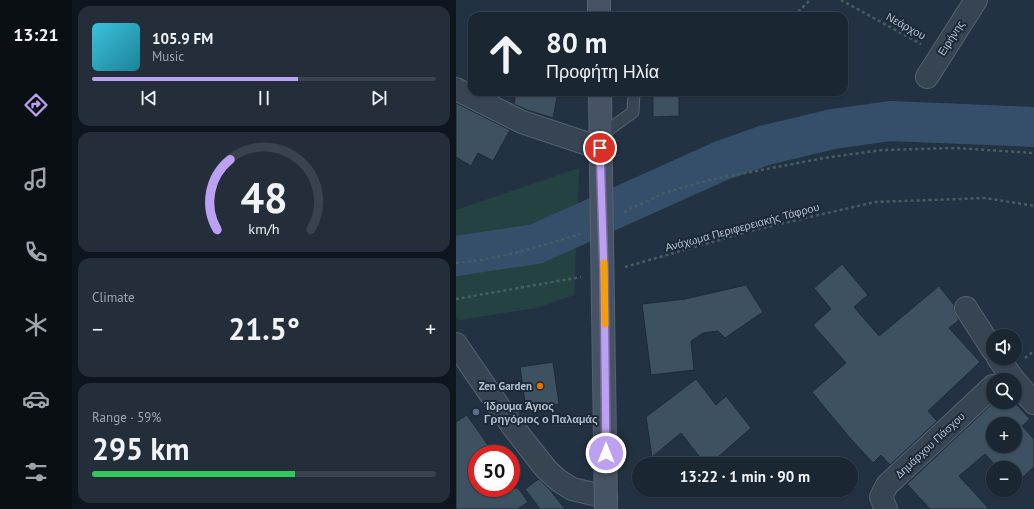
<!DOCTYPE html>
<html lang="en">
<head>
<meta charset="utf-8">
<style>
  :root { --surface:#1a2632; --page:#232e3a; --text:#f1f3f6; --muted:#9fa5ac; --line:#38434d; --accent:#bca0f2 }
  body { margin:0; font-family:"PT Sans",sans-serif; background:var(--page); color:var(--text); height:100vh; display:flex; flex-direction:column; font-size:15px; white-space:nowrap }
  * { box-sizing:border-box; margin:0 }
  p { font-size:13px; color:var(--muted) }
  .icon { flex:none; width:22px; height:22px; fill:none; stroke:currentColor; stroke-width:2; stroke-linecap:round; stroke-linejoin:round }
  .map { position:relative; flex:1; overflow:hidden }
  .panel { display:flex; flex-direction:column; gap:6px; padding:6px; background:#0e151c; width:384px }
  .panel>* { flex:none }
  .hud { position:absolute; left:12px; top:12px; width:380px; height:84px; border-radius:12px; box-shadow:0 1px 3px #0004,0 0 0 1px var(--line); background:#1a2632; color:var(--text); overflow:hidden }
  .buttons { position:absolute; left:530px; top:329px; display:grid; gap:8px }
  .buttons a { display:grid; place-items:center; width:36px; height:36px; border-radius:50%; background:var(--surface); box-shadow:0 1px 3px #0004,0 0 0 1px var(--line); font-size:20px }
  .speed { position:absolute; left:12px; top:445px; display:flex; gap:8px; font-size:20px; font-weight:700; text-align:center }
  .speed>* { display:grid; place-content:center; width:52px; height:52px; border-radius:50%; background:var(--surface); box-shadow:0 1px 3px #0004,0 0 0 1px var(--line); line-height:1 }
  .speed .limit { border:6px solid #d22; background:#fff; color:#111 }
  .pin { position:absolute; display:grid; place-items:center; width:34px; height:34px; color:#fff; margin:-17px; border:2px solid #fff; border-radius:50%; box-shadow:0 1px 4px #0007 }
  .me { position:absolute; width:44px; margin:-22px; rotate:0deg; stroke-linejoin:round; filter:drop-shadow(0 0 3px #0008) }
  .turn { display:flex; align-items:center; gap:14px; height:84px; padding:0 12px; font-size:18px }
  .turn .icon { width:52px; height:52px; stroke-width:2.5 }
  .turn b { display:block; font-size:28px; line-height:34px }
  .big { font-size:30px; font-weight:600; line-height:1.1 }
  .panel .widget { flex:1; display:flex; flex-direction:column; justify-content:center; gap:6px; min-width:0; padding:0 14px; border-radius:12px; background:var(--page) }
  .panel .dial { align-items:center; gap:0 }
  .dial svg { height:104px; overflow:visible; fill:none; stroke:var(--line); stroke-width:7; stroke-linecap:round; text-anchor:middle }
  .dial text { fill:var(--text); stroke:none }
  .song { display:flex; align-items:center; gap:12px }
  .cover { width:48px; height:48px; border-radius:6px; background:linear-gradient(135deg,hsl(190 70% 55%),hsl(190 70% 35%)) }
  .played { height:4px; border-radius:2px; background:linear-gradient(90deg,var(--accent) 60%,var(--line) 60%) }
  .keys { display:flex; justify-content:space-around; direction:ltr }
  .heat { display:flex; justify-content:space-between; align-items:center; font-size:22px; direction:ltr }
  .charge { height:6px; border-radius:3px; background:linear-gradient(90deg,#34c759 59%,var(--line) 0) }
  .trip { position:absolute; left:176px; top:457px; width:226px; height:40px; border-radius:20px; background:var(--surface); box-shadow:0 1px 3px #0004,0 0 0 1px var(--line); font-weight:600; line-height:40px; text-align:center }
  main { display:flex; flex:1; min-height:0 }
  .tabs { display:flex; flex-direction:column; width:72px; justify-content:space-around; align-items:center; background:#0a0f14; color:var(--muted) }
  .tabs .icon { width:28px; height:28px }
  .tabs .active { color:var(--accent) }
  .tabs b { font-size:18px; color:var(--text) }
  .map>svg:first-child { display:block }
  .green { fill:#254243 }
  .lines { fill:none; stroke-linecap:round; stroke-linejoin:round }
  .river { stroke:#354f6a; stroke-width:40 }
  .building { fill:#3e5161; stroke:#1e2b39; fill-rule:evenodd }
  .service-casing { stroke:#55626f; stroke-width:13 }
  .minor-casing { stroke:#55626f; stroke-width:24 }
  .secondary-casing { stroke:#55626f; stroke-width:24 }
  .path { stroke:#435f60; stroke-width:2.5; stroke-dasharray:3 3; stroke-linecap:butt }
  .service { stroke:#374451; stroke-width:11 }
  .minor { stroke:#374451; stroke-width:22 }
  .secondary { stroke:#455365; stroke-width:22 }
  .secondary-bridge-casing { stroke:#55626f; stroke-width:24; stroke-linecap:butt }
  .secondary-bridge { stroke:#455365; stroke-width:22 }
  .route-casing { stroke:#7a689d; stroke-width:10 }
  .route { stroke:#bca0f2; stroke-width:7 }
  .slow { stroke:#f59e0b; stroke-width:7 }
  .food-dot { fill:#e8710a; stroke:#1c2937; stroke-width:1.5 }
  .service-dot { fill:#5c6f8a; stroke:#1c2937; stroke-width:1.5 }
  .labels { text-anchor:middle; stroke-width:4; stroke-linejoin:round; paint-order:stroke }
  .street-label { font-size:11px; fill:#b4bfcc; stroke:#1c2937 }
  .poi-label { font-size:11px; font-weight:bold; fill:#b4bfcc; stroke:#1c2937; text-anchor:end }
</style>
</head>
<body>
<main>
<nav class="tabs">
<b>13:21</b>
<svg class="icon active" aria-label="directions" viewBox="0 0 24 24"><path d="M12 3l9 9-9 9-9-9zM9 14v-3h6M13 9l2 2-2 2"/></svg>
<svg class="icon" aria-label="music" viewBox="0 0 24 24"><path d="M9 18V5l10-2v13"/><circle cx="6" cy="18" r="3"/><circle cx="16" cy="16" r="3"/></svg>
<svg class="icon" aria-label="phone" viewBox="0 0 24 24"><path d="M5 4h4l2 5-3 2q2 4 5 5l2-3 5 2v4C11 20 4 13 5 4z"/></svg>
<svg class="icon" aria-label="climate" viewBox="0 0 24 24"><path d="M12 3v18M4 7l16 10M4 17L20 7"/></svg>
<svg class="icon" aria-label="car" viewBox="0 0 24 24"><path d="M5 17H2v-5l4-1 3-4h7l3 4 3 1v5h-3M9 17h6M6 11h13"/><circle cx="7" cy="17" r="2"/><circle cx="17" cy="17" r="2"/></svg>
<svg class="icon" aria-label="filters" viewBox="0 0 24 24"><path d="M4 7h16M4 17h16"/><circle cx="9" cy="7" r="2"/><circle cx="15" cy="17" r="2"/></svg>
</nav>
<section class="panel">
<div class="widget">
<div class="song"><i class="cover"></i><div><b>105.9 FM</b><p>Music</p></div></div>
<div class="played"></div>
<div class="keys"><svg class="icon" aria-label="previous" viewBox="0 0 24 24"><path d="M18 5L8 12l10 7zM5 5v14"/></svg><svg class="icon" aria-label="pause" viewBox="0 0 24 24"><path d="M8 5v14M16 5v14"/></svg><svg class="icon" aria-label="next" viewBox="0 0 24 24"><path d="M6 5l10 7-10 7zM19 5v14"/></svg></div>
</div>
<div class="widget dial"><svg viewBox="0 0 100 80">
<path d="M14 69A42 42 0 1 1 86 69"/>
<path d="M14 69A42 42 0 0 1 24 15" stroke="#bca0f2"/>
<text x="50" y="56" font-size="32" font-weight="700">48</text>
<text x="50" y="72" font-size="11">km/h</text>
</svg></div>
<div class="widget"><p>Climate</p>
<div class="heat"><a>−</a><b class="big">21.5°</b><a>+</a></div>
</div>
<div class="widget"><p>Range · 59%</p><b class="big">295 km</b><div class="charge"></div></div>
</section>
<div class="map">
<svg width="578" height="509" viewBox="0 0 578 509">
  <rect width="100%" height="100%" fill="#233242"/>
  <!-- green -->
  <path class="green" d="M 123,168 L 118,295 L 80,308 L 3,320 L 0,317 L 0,210 Z"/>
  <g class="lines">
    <!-- river -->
    <path class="river" d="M 0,256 L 80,244 L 267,160 L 310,145 L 377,129 L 435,121 L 578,127"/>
  </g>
  <!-- building -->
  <path class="building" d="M 60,92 L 102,92 L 97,118 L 71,110 L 58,104 Z
    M 223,95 L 223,116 L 197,117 L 197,96 Z
    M 0,103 L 54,130 L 37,161 L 22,153 L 15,166 L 0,157 Z
    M 386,264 L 412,295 L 398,307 L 423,336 L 483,286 L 498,305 L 498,309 L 503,320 L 493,328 L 524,362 L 472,411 L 481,421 L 434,465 L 425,455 L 417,463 L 394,438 L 356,392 L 390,363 L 357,325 L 375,309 L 358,288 Z
    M 290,285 L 307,312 L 269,338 L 262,331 L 247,333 L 235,341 L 238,370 L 195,375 L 186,304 L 229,299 Z
    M 97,362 L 103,404 L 70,409 L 64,367 Z
    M 240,379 L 260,405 L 270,396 L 295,428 L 254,464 L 249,464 L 225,433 L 196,457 L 190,417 Z
    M 538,402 L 558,402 L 574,419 L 566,426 L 578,439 L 578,467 L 559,484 L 559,468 L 542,468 L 529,454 L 503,476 L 533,509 L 474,509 L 451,484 ZM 537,424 L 559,424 L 559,446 L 537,446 Z
    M 11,415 L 38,454 L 21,454 L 21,488 L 62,488 L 72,502 L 62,509 L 0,509 L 0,422 Z
    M 83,479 L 94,490 L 109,509 L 84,509 L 69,489 Z"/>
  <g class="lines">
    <!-- service casing -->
    <g class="service-casing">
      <path id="service" d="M 144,136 L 177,112 L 178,92"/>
    </g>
    <!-- minor casing -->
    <g class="minor-casing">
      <path id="minor" d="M 471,77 L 520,0
        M 0,89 L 66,122 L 144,148
        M 510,308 L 537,350
        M 0,344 L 57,427 L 90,469 L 102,480 L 116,489 L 150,497
        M 542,358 L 558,380
        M 559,381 L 578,403
        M 430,509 L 425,497 L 431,485 L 537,386"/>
    </g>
    <!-- secondary casing -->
    <g class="secondary-casing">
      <path id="secondary" d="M 143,0 L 143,16
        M 144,92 L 145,171"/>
    </g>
    <!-- path -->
    <path class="path" d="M 385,0 L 465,44
      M 338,16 L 354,0
      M 168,212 L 208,193 L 253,180 L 368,158 L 426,150 L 500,148 L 578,153
      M 0,263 C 42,259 83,247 124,234
      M 169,267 L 298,230 L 419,202 L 530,198 L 578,206
      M 0,299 L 125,277
      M 569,358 L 578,351"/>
    <!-- service -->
    <use href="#service" class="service"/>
    <!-- minor -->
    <use href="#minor" class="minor"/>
    <!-- secondary -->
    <use href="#secondary" class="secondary"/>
    <!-- secondary-bridge casing -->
    <g class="secondary-bridge-casing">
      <path id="secondary-bridge" d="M 145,171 L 150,509"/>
    </g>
    <!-- secondary-bridge -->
    <use href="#secondary-bridge" class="secondary-bridge"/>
  </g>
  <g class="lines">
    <!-- route casing -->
    <g class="route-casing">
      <path id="route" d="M 144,148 L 148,273 L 150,453"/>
    </g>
    <!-- route -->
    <use href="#route" class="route"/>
    <!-- slow -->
    <path class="slow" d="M 148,263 L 149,324"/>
  </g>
  <!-- markers -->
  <circle class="food-dot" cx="84" cy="386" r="4"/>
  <circle class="service-dot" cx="20" cy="412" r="4"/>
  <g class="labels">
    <!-- street labels -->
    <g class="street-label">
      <text transform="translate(450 26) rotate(29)" y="4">Νεάρχου</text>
      <text transform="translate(495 38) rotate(-57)" y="4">Ειρήνης</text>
      <text transform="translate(286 227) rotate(-15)" y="4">Ανάχωμα Περιφερειακής Τάφρου</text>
      <text transform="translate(474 445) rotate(-43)" y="4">Δημάρχου Πάσχου</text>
    </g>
    <!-- poi labels -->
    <g class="poi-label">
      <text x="76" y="390">Zen Garden</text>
      <text x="28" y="410" text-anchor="start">Ίδρυμα Άγιος<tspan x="28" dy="13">Γρηγόριος ο Παλαμάς</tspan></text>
    </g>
  </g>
</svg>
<div class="buttons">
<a><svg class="icon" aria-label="sound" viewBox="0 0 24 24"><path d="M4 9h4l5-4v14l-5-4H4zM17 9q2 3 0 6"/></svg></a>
<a><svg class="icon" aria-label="search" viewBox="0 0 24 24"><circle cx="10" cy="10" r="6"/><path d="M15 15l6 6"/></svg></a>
<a>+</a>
<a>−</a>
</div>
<div class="speed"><div class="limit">50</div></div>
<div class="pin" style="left:144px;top:148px;background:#d93025"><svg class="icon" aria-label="arrive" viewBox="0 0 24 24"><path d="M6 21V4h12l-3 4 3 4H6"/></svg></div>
<svg class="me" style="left:150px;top:453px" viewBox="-20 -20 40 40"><circle r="17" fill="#bca0f2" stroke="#fff" stroke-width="3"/><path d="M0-11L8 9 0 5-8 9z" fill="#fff"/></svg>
<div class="trip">13:22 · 1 min · 90 m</div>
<div class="hud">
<div class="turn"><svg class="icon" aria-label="ahead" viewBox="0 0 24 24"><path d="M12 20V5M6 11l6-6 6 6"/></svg><div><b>80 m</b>Προφήτη Ηλία</div></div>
</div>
</div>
</main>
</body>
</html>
